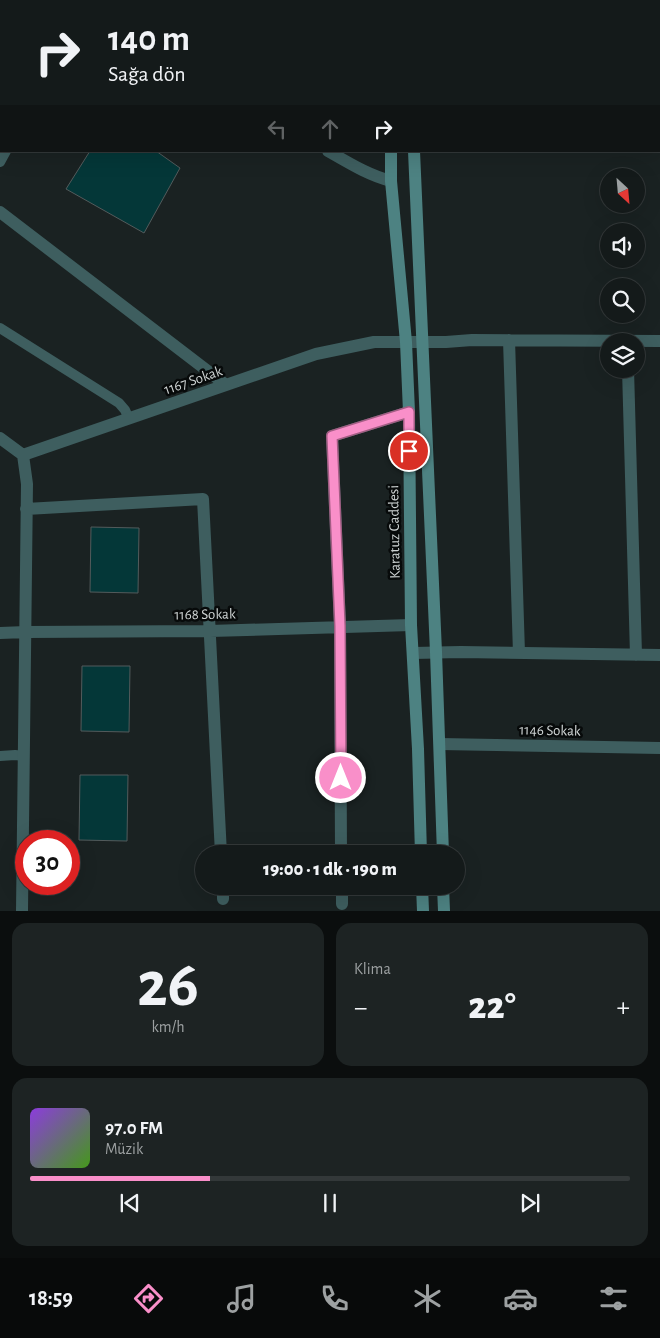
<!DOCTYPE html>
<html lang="tr">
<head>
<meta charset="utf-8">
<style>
  :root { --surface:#141a1a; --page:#1d2323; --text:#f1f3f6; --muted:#9da1a2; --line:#333839; --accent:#f98fc9 }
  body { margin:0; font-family:"Alegreya Sans",sans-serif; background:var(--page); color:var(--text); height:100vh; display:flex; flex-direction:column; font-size:19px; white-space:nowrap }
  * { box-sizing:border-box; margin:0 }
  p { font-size:16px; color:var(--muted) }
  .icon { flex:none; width:28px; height:28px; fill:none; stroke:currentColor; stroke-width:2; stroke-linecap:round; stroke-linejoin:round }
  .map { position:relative; height:911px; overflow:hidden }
  .drawer { display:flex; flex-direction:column; gap:12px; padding:12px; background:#0b0e0e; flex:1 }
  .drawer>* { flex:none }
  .guide { position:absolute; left:0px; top:0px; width:660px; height:152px; box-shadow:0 5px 20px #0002,0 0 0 1px var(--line); background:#141a1a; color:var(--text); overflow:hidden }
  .needle { width:32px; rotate:154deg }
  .controls { position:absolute; left:600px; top:168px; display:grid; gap:10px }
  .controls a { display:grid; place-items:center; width:45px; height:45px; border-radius:50%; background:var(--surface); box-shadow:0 5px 20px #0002,0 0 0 1px var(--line); font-size:25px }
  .speed { position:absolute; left:15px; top:830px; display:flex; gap:10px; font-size:25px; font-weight:700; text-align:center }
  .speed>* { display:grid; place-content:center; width:65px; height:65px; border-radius:50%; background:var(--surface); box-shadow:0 5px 20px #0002,0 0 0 1px var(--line); line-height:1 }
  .speed .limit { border:8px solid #d22; background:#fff; color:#111 }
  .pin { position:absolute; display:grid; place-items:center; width:42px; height:42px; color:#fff; margin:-21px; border:2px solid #fff; border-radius:50%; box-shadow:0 1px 5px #0007 }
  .me { position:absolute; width:55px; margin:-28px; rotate:0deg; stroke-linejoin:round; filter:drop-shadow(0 0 4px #0008) }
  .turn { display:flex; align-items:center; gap:18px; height:105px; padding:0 25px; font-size:22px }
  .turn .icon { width:65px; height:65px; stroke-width:2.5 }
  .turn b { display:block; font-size:35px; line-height:42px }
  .lanes { display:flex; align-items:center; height:48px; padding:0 25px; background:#0003; justify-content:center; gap:25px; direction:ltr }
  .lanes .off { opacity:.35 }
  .big { font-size:38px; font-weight:800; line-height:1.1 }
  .drawer .widget { flex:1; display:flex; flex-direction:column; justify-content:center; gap:8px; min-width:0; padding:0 18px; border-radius:15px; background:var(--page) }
  .drawer .dial { align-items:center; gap:0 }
  .dial b { font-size:65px; line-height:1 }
  .song { display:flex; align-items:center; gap:15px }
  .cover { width:60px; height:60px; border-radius:8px; background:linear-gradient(135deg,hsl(270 70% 55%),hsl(100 70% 35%)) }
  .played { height:5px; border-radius:2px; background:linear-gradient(90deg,var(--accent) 30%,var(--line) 30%) }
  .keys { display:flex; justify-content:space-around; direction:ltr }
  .heat { display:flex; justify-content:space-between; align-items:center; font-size:28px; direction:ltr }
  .drawer .tiles { flex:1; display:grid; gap:12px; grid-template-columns:1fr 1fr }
  .widget:last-child { grid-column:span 2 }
  .trip { position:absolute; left:195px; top:845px; width:270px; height:50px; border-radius:25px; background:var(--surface); box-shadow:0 5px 20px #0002,0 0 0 1px var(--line); font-weight:800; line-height:50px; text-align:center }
  .tabs { display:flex; height:80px; justify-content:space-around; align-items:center; background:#080a0a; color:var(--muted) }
  .tabs .icon { width:35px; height:35px }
  .tabs .active { color:var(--accent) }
  .tabs b { font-size:22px; color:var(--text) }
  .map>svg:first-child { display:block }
  .building { fill:#043738; stroke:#535b5c }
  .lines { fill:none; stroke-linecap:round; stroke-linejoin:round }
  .lane { stroke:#3e5e5f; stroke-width:10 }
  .street { stroke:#3e5e5f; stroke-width:12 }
  .secondary { stroke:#4d8282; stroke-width:12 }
  .route-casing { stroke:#a25d83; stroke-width:12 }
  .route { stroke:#f98fc9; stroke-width:9 }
  .labels { text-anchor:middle; stroke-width:5; stroke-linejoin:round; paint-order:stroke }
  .street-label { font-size:15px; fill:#cfd4d4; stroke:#070a0a }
</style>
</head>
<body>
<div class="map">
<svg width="660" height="911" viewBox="0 0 660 911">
  <rect width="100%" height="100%" fill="#1a2222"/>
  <!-- building -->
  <path class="building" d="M 90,151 L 156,151 L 180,168 L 144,233 L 66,189 Z
    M 91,527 L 139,528 L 138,593 L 90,592 Z
    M 82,666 L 130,666 L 129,732 L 81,731 Z
    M 80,775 L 128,775 L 127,841 L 79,840 Z"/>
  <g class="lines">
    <!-- lane -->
    <path class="lane" d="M 574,0 L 574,1
      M 659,72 L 660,72
      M 659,110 L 660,110
      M 0,162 L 6,151
      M 0,328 L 119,403 L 125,410 L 129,419
      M 0,756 L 15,755 L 24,756"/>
    <!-- street -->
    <path class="street" d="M 70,0 L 72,1
      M 328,151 C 349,163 368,175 391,181
      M 0,212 L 226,385
      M 509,340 L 519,653
      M 628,369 L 636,655
      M 0,438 L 23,455
      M 23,455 L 316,354 L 374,342 L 446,342 L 472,340 L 660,341
      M 26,509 L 203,499 L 221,854
      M 0,633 L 26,632 L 210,631 L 411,625
      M 413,653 L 461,652 L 660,655
      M 440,744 L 660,748
      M 341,854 L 340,626 L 332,436 L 409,412
      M 223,886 L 223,899
      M 342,886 L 342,904
      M 22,911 L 27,484 L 23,455"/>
    <!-- secondary -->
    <path class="secondary" d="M 388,0 L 388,1
      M 407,0 L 407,1
      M 391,151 L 391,181 L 406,342 L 409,412 L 411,625 L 418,749 L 421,854
      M 414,151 L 436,652 L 443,854
      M 422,886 L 423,911
      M 443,886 L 444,911"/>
  </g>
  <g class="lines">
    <!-- route casing -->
    <g class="route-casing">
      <path id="route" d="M 341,778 L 340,626 L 332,436 L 409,412 L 409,451"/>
    </g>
    <!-- route -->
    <use href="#route" class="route"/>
  </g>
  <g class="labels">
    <!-- street labels -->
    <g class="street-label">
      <text transform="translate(193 380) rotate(-19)" y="5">1167 Sokak</text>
      <text transform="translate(394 532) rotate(-91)" y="5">Karatuz Caddesi</text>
      <text transform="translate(205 614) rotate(-1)" y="5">1168 Sokak</text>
      <text transform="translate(550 730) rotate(1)" y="5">1146 Sokak</text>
    </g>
  </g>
</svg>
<div class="controls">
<a><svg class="needle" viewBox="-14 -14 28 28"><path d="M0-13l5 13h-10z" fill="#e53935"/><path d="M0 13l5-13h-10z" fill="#9da1a2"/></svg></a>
<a><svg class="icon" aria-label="sound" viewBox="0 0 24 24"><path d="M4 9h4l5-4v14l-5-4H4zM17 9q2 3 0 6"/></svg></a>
<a><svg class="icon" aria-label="search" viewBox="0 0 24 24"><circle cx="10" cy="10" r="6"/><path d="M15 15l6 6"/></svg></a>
<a><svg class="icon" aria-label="layers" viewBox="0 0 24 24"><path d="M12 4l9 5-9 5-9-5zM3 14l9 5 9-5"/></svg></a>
</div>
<div class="speed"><div class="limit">30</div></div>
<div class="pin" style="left:409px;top:451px;background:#d93025"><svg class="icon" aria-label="arrive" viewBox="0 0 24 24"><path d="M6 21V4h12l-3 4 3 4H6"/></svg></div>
<svg class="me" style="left:341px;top:778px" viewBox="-20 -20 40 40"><circle r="17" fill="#f98fc9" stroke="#fff" stroke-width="3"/><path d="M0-11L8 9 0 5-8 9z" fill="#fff"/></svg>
<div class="trip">19:00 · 1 dk · 190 m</div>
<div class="guide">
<div class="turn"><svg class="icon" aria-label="right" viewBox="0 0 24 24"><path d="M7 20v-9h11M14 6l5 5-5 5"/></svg><div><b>140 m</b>Sağa dön</div></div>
<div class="lanes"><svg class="icon off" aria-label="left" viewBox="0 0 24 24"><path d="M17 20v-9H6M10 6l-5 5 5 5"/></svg><svg class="icon off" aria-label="ahead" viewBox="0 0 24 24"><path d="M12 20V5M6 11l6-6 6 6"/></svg><svg class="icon" aria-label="right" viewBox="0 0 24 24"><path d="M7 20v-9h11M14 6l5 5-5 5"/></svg></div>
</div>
</div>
<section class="drawer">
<div class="tiles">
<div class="widget dial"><b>26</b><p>km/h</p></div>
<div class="widget"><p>Klima</p>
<div class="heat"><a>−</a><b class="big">22°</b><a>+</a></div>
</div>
<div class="widget">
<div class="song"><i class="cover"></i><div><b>97.0 FM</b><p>Müzik</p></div></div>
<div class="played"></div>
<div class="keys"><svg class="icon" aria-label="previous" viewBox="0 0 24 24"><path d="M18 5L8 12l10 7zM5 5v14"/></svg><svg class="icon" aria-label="pause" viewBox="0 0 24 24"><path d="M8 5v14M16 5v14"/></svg><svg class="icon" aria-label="next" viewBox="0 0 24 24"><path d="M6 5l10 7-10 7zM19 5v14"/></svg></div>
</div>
</div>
</section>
<nav class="tabs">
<b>18:59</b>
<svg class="icon active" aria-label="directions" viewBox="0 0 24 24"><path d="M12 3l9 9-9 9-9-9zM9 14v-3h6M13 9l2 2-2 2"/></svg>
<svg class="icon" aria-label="music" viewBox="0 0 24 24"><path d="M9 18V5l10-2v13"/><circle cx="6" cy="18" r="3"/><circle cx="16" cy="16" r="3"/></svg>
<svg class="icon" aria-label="phone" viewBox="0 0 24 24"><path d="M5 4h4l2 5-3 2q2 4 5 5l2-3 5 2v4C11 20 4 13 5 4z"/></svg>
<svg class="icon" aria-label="climate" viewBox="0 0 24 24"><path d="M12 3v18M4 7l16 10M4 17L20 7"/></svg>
<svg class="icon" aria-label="car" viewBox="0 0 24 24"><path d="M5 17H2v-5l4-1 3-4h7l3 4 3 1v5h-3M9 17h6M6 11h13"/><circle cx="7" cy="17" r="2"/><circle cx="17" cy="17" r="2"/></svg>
<svg class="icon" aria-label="filters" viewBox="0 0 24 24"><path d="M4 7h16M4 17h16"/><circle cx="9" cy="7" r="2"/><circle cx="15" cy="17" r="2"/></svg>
</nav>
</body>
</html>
